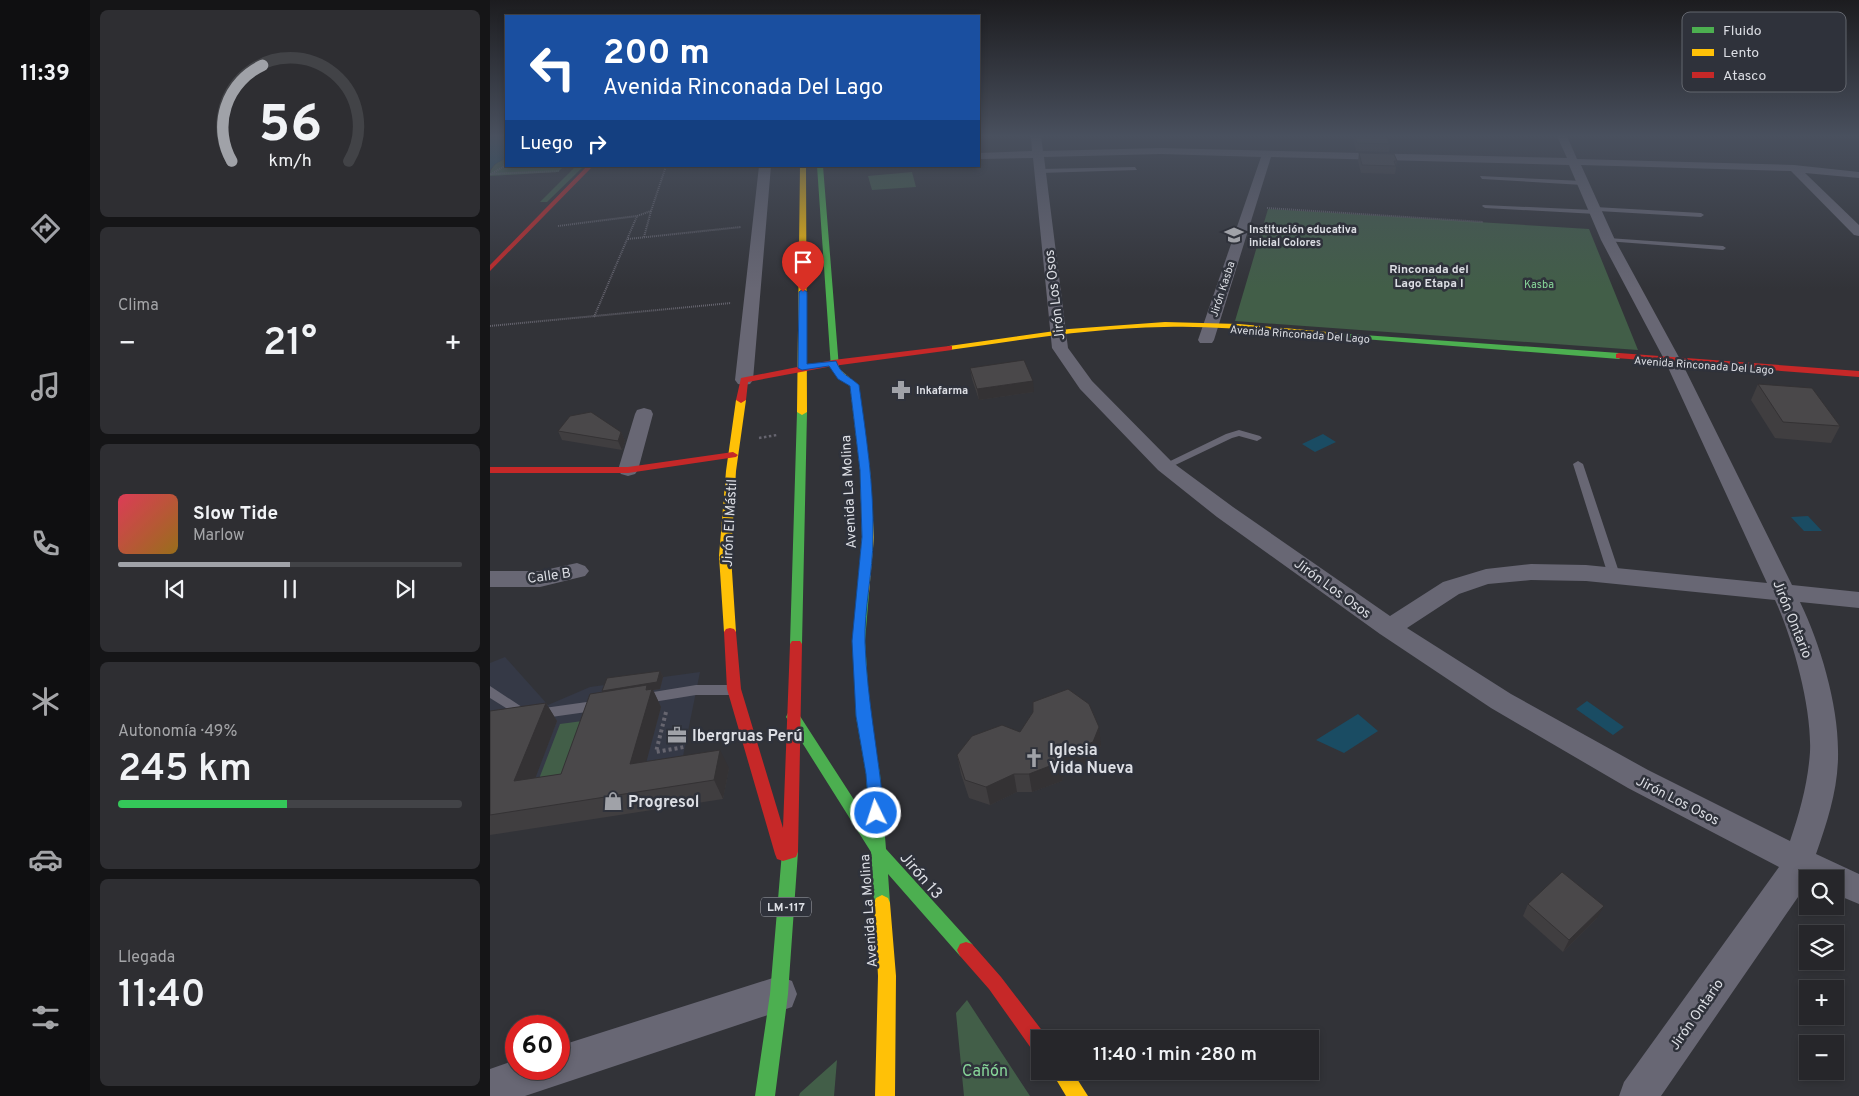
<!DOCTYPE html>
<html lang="es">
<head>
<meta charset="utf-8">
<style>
  :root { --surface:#26262a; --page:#2e2e32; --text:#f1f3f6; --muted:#a4a5a8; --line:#424347; --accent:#a0a2a8 }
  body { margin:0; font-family:Overpass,sans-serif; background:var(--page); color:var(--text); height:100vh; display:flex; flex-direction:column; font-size:19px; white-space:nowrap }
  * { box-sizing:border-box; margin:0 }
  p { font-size:16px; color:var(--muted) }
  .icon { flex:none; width:28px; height:28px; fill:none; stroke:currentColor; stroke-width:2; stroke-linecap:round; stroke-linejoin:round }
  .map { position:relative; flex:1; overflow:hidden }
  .side { display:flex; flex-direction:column; gap:10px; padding:10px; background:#151517; width:400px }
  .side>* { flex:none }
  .guide { position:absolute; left:15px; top:15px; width:475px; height:152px; border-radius:0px; box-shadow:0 2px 8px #0003,0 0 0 1px var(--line); background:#1a4fa0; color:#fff; overflow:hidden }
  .tools { position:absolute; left:1309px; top:870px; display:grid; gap:10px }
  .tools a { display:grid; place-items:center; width:45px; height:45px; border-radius:0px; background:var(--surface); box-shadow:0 2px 8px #0003,0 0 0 1px var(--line); font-size:25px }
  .speed { position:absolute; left:15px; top:1015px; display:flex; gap:10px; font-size:25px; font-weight:700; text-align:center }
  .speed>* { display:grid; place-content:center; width:65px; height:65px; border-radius:50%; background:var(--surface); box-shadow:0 2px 8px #0003,0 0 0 1px var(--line); line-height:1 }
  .speed .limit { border:8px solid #d22; background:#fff; color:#111 }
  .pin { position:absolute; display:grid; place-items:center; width:42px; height:42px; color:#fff; margin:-51px -21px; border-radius:50% 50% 50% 0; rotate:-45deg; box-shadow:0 0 5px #0007 }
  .pin .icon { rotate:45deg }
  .me { position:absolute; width:55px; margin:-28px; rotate:356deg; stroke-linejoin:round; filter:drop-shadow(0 0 4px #0008) }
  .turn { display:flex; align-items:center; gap:18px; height:105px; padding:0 15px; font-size:22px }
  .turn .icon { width:65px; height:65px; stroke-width:2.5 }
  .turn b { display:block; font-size:35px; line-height:42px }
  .then { display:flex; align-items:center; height:48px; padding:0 15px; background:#0003; gap:10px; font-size:19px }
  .big { font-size:38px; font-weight:600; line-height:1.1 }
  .side .widget { flex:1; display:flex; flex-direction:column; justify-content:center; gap:8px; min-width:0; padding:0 18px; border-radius:8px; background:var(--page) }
  .side .dial { align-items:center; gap:0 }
  .dial svg { height:130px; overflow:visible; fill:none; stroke:var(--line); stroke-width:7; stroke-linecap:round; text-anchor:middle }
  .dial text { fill:var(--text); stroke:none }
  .song { display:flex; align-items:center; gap:15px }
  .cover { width:60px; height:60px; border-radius:8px; background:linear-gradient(135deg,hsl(350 70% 55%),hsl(40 70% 35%)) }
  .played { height:5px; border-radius:2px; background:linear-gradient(90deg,var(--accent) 50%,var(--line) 50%) }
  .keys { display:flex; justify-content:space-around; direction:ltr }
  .heat { display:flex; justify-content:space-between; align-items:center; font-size:28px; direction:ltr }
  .charge { height:8px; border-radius:4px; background:linear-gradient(90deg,#34c759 49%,var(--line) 0) }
  .trip { position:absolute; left:541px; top:1030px; width:288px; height:50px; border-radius:0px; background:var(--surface); box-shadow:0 2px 8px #0003,0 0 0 1px var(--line); font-weight:600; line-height:50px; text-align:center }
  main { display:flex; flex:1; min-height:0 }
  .tab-bar { display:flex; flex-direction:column; width:90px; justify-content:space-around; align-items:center; background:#0f0f11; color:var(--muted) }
  .tab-bar .icon { width:35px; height:35px }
  .tab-bar .selected { color:var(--accent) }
  .tab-bar b { font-size:22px; color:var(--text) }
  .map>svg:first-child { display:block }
  .built { fill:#353946 }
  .green { fill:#425e48 }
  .water { fill:#1a4c63 }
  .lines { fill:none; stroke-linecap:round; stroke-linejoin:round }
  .path-far2 { stroke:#66656f; stroke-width:2; stroke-dasharray:1 1; stroke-linecap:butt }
  .path-far1 { stroke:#66656f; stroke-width:2.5; stroke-dasharray:2.5 2.5; stroke-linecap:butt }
  .path { stroke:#66656f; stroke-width:4; stroke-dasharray:3 3; stroke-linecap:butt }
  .lane { fill:#686774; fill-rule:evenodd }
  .street { fill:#686774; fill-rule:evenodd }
  .fast { fill:#4caf50; fill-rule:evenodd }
  .slow { fill:#ffc107; fill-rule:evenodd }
  .jam { fill:#c62828; fill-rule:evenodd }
  .wall { fill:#403e40 }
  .shaded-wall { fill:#343234 }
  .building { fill:#4a484a; stroke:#343234 }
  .route { fill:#1a73e8; stroke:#114b97 }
  .labels { text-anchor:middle; stroke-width:5; stroke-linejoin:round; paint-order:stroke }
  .far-poi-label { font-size:11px; font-weight:bold; fill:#dcdee4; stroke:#2f323b; text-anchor:start }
  .far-park-label { font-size:11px; fill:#87d699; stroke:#2f323b }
  .far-street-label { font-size:11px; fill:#dcdee4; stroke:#2f323b }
  .far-neighbourhood-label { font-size:12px; font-weight:bold; fill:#dcdee4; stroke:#2f323b }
  .shield { fill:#2f323b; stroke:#a8aab1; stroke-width:1 }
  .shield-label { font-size:12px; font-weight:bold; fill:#dcdee4 }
  .street-label { font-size:14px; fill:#dcdee4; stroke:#2f323b }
  .near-poi-label { font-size:16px; font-weight:bold; fill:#dcdee4; stroke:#2f323b; text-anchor:start }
  .near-street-label { font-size:16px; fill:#dcdee4; stroke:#2f323b }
  .near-park-label { font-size:16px; fill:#87d699; stroke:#2f323b }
  .key { fill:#2f323b; stroke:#63666e; stroke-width:1 }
  .key-label { font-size:14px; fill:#dcdee4 }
</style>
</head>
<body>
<main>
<nav class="tab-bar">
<b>11:39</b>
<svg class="icon selected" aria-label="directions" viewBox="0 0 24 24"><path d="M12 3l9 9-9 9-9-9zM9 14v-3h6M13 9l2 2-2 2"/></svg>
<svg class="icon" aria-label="music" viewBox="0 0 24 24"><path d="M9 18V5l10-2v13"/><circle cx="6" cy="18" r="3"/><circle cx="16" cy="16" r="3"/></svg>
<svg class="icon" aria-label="phone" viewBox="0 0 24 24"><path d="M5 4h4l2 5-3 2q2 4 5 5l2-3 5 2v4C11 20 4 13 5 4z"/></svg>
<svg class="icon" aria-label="climate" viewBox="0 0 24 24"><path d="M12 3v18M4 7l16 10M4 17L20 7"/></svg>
<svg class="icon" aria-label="car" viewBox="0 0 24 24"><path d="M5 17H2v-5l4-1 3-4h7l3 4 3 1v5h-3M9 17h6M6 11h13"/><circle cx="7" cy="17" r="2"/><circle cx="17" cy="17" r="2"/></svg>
<svg class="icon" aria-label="filters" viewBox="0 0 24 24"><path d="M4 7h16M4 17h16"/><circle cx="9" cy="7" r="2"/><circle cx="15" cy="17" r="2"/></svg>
</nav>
<section class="side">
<div class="widget dial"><svg viewBox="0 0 100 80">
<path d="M14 69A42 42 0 1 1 86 69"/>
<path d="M14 69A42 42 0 0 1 33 10" stroke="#a0a2a8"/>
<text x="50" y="56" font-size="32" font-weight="700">56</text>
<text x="50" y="72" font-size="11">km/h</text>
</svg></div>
<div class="widget"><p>Clima</p>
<div class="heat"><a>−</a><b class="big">21°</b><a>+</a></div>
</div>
<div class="widget">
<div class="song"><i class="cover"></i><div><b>Slow Tide</b><p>Marlow</p></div></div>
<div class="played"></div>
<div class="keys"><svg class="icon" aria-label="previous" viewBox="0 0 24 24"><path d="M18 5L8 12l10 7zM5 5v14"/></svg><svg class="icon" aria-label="pause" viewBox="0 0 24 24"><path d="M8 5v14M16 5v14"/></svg><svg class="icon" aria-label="next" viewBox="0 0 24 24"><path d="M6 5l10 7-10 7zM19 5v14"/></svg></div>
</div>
<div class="widget"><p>Autonomía · 49%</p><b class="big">245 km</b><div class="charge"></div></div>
<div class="widget"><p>Llegada</p><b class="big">11:40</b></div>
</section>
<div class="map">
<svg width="1369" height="1096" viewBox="0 0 1369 1096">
  <rect width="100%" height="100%" fill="#323338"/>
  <!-- built -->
  <path class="built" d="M 15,657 L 58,705 L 100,687 L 210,672 L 189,776 L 0,805 L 0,663 Z"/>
  <!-- green -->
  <path class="green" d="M 16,158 L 16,166 L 74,166 L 68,172 L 0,176 C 0,166 8,162 16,158 Z
    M 86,166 L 94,166 L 57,202 L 50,202 Z
    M 422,172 L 426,187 L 382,190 L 378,176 Z
    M 778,209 L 1099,229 L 1148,350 L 745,321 Z
    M 100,720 L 76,786 L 44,792 L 70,724 Z
    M 477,1000 L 540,1096 L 474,1096 L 466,1013 Z
    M 347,1060 L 344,1096 L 309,1096 L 310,1093 Z"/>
  <!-- water -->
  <path class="water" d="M 0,136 L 16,136 L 16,158 L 5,164 L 0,170 Z
    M 833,434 L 846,442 L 825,452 L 812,444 Z
    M 1318,516 L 1332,531 L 1314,531 L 1301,517 Z
    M 1097,701 L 1134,727 L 1123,735 L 1086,709 Z
    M 868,714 L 888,731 L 854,753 L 826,740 Z"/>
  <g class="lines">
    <!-- path-far2 -->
    <path class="path-far2" d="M 16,161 L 13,167 L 1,174 L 69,171
      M 777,208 L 993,222
      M 68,226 L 147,216
      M 154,237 L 161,211
      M 138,239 L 251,227
      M 104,317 L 147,216 L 161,211 L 176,166
      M 0,326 L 241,303"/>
    <!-- path-far1 -->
    <path class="path-far1" d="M 269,438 L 287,435"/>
    <!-- path -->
    <path class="path" d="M 176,712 L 166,752 L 194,747"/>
    <!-- lane -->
    <path class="lane" d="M 645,167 L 647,170 L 550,173 L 547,171 L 550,169 Z
      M 990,176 L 1093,181 L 1096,183 L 1093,185 L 992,179 Z
      M 993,205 L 1103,210 L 1105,207 L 1211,213 L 1214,215 L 1211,217 L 1108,211 L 1106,214 L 995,208 L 992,206 Z
      M 1118,238 L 1233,246 L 1236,248 L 1233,250 L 1116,241 L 1115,240 Z
      M 749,430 L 770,436 L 772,438 L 767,441 L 749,436 L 742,438 L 679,468 L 675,469 L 670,466 L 736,434 Z
      M 1088,461 L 1093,464 L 1130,575 L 1128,578 L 1120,578 L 1118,575 L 1083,464 Z
      M 206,685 L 242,685 L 247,686 L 249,690 L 247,694 L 242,695 L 206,695 L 151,704 L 146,703 L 144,699 L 146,695 L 151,694 Z
      M 0,686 L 41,713 L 47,709 L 111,700 L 116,701 L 118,705 L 116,709 L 111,710 L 47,719 L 41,716 L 35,720 L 0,698 Z"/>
    <!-- street -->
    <path class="street" d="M 541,136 L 551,136 L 553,151 L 671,148 L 1077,158 L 1067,136 L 1077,136 L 1087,159 L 1304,165 L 1369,172 L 1369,178 L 1315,173 L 1369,225 L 1369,236 L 1364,235 L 1301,171 L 1091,165 L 1125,240 L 1191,361 L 1302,585 L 1369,592 L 1369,608 L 1310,602 C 1330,643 1348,704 1348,750 C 1349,786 1338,820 1326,854 L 1369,874 L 1369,904 L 1345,894 L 1345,879 L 1315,880 L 1308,897 L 1171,1096 L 1129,1096 L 1134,1082 L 1289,867 L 1138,788 L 1001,708 L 890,634 L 727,517 L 668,470 L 590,389 L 562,348 L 543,158 L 489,159 L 489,153 L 542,151 ZM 671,154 L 771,157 L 708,340 L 710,343 L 722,343 L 724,340 L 781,157 L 1079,165 L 1111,240 L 1175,361 L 1277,583 L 1096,565 L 1041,564 L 996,569 L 953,582 L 900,616 L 743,507 L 682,462 L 602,381 L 578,348 L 554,157 ZM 1041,580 L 1096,581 L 1285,600 C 1303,639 1322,708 1320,752 C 1318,782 1310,812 1300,841 L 1158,770 L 1021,694 L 917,628 L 969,594 L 998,584 Z
      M 269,166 L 281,166 L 263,380 L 260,384 L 254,385 L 248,384 L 245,380 Z
      M 154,408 L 161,410 L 163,414 L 148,470 L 145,474 L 138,476 L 131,474 L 128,470 L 145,414 L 147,410 Z
      M 87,563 L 95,566 L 99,571 L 95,576 L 50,587 L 0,587 L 0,571 L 50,571 Z
      M 289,976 L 302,981 L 307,994 L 302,1007 L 35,1096 L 0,1096 L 0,1069 L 26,1060 L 26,1069 L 69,1069 L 69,1046 Z"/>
    <!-- fast -->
    <path class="fast" d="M 327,166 L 333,166 L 349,368 L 345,371 L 341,368 Z
      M 845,333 L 1129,353 L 1133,356 L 1129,359 L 848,337 L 845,337 Z
      M 312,409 L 317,412 L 312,644 L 310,647 L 302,647 L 300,644 L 307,412 Z
      M 373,589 L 379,593 L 375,641 L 380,717 L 390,774 L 396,849 L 482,944 L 485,950 L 482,956 L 476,958 L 470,956 L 398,874 L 400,903 L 398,908 L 392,911 L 386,908 L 384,903 L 381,852 L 296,717 L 298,713 L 303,712 L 308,713 L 379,823 L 376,774 L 366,717 L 363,641 L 367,593 Z
      M 300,845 L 306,847 L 308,852 L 298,994 L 285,1096 L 265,1096 L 280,994 L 292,852 L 294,847 Z"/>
    <!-- slow -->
    <path class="slow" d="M 310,166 L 316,166 L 317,412 L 312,415 L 307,412 Z
      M 675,322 L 749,324 L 848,333 L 852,335 L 848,337 C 790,333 732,325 674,327 C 602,328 530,340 459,350 L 455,348 L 459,346 L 579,329 Z
      M 345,365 L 368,385 L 380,470 L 384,537 L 379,593 L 373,597 L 367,593 L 372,537 L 370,470 L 360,386 C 352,381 346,376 341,368 Z
      M 251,397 L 256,400 L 246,471 L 241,556 L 246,632 L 244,635 L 236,635 L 234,632 L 229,556 L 236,471 L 246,400 Z
      M 392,895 L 398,898 L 400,903 L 406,976 L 405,1096 L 385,1096 L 388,976 L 384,903 L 386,898 Z
      M 561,1071 L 582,1071 L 598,1096 L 576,1096 Z"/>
    <!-- jam -->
    <path class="jam" d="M 97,166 L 103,166 L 0,271 L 0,265 Z
      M 459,346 L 462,346 L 462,350 L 343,366 L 258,382 L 256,400 L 251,403 L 246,400 L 251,378 L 343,360 Z
      M 1129,353 L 1369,371 L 1369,377 L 1126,358 L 1126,354 Z
      M 243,452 L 248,455 L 246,457 L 138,473 L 0,473 L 0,467 L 138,467 Z
      M 240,628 L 244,629 L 246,632 L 251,689 L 293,828 L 300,644 L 302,641 L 310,641 L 312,644 L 308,852 L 306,857 L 293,861 L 287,859 L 285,854 L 237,689 L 234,632 L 236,629 Z
      M 476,942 L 482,944 L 511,977 L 557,1037 L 557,1039 L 550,1039 L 550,1053 L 543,1051 L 499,989 L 470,956 L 467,950 L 470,944 Z"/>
  </g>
  <!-- wall -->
  <path class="wall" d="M 863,136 L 896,136 L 900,144 L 899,152 L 866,151 L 863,138 Z
    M 869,153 L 907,161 L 905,174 L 871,173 L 868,161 Z
    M 480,368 L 544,392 L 489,400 L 482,379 Z
    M 1268,384 L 1350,426 L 1341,443 L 1285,438 L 1261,400 Z
    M 68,431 L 131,432 L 135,441 L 132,450 L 72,440 Z
    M 170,671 L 173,677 L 170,689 L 163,690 L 171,707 L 156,761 L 239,768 L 233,799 L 0,835 L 0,711 L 56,703 L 67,721 L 45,778 L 71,774 L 113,692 L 112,691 Z
    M 530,732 L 611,745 L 604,761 L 574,772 L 572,781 L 542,792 L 527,792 L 500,805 L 479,798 L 471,774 L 467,755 Z
    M 1038,904 L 1107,918 L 1073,952 L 1033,916 Z"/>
  <!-- shaded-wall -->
  <path class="shaded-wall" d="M 543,381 L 544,392 L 489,400 L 487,389 Z
    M 131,432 L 135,441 L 132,450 L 128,441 Z
    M 170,671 L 173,677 L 170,689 L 163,690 L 171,707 L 151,782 L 140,764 L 116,697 L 112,691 Z
    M 56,703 L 67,721 L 37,800 L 24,781 Z
    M 609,727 L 611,745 L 604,761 L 574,772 L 572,781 L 542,792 L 539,774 L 572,754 Z
    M 230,750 L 239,768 L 233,799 L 224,780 Z
    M 524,774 L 527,792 L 500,805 L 496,787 Z
    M 1114,906 L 1107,918 L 1073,952 L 1079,940 Z"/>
  <!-- building -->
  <path class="building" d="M 865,136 L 896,136 L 900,144 L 867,143 Z
    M 869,153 L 904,154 L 907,161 L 904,161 L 906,166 L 872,165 Z
    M 534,360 L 543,381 L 487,389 L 480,368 Z
    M 1268,384 L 1322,388 L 1350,426 L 1293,422 Z
    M 101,412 L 131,432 L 128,441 L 68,431 L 80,416 Z
    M 170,671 L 167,682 L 112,691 L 117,678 Z
    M 157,685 L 156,690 L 162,689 L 140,764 L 230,750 L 224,780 L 0,815 L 0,711 L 56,703 L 24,781 L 71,774 L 100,694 Z
    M 578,689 L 599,704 L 609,727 L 603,742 L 572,754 L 570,762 L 539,774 L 524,774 L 496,787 L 475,780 L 467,755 L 482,736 L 512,725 L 530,732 L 543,712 L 543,702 Z
    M 1072,872 L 1114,906 L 1079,940 L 1038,904 Z"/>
  <!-- sky -->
  <linearGradient id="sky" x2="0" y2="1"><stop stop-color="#1c1c1f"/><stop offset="0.47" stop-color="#49505e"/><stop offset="1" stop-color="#49505e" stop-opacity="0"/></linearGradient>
  <rect width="1369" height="289" fill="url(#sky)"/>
  <!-- route -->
  <path class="route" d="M 313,289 L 317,292 L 317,364 L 346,361 C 352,376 358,375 369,385 C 376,435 384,486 383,537 C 383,572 374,608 375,643 C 377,700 389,756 394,813 L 392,818 L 386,820 L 381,818 L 379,813 L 376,774 L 366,716 L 362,641 L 372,537 L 370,470 L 360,386 L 348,379 L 339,366 L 312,370 L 308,368 L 309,292 Z"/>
  <!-- icons -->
  <defs>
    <g id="school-bare" transform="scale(1.5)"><path d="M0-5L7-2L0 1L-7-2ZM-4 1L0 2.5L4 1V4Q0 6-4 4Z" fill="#a0a2a8" stroke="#2f323b" stroke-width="2.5" paint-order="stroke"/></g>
    <g id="pharmacy-bare" transform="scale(1.5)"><path d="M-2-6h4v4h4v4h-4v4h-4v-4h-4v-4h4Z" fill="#a0a2a8" stroke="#2f323b" stroke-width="2.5" paint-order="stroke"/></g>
    <g id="office-bare" transform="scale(1.5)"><path d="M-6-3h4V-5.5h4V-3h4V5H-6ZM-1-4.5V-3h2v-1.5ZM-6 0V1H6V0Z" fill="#a0a2a8" stroke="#2f323b" stroke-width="2.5" paint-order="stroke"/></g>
    <g id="church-bare" transform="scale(1.5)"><path d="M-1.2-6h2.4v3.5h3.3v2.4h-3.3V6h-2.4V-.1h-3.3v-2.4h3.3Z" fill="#a0a2a8" stroke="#2f323b" stroke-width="2.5" paint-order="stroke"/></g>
    <g id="shop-bare" transform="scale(1.5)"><path d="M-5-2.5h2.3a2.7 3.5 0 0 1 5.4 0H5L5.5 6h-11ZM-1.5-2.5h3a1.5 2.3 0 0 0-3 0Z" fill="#a0a2a8" stroke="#2f323b" stroke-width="2.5" paint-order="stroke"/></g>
  </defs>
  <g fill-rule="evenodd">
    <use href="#school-bare" x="744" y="235"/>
    <use href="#pharmacy-bare" x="411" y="390"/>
    <use href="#office-bare" x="187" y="735"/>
    <use href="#church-bare" x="544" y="758"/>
    <use href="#shop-bare" x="123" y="801"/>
  </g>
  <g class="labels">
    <!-- far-poi labels -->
    <g class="far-poi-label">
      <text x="759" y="233">Institución educativa<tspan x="759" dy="13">inicial Colores</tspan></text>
      <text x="426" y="394">Inkafarma</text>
    </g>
    <!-- far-park labels -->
    <g class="far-park-label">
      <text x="1049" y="288">Kasba</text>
    </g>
    <!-- far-street labels -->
    <g class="far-street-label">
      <text transform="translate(732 289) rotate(-72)" y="4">Jirón Kasba</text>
      <text transform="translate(810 334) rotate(4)" y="4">Avenida Rinconada Del Lago</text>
      <text transform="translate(1214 365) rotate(4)" y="4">Avenida Rinconada Del Lago</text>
    </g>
    <!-- far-neighbourhood labels -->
    <g class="far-neighbourhood-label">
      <text x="939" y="273">Rinconada del<tspan x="939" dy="14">Lago Etapa I</tspan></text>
    </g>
    <!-- shield labels -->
    <rect class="shield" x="271" y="897.5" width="50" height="19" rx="4"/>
    <g class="shield-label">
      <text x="296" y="911">LM-117</text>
    </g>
    <!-- street labels -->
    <g class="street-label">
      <text transform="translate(564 295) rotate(-97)" y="5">Jirón Los Osos</text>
      <text transform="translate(358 492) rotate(-93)" y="5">Avenida La Molina</text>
      <text transform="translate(239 523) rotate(-87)" y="5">Jirón El Mástil</text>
      <text transform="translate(59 575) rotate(-8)" y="5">Calle B</text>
      <text transform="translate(843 588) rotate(36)" y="5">Jirón Los Osos</text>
      <text transform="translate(1303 619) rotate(68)" y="5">Jirón Ontario</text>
      <text transform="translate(1188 800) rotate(27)" y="5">Jirón Los Osos</text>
      <text transform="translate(378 911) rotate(-94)" y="5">Avenida La Molina</text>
      <text transform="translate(1206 1014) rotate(-55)" y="5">Jirón Ontario</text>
    </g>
    <!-- near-poi labels -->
    <g class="near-poi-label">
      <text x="202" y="741">Ibergruas Perú</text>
      <text x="559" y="755">Iglesia<tspan x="559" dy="18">Vida Nueva</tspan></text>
      <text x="138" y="807">Progresol</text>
    </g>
    <!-- near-street labels -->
    <g class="near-street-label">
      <text transform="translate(432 875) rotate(49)" y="6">Jirón 13</text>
    </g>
    <!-- near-park labels -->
    <g class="near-park-label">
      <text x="495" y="1076">Cañón</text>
    </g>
  </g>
  <!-- legend -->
  <rect x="1192" y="12" width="164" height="80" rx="8" class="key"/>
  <rect x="1202" y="27" width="22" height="6" fill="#4caf50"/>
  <rect x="1202" y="49" width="22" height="7" fill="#ffc107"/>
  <rect x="1202" y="72" width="22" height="6" fill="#c62828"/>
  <g class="key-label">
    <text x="1233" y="35">Fluido</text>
    <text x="1233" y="57">Lento</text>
    <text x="1233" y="80">Atasco</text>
  </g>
</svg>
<div class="tools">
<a><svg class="icon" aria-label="search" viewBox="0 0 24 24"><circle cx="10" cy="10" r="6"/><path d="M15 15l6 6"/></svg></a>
<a><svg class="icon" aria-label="layers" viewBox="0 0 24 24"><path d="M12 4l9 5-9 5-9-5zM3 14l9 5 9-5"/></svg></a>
<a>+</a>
<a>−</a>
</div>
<div class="speed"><div class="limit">60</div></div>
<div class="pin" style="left:313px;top:292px;background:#d93025"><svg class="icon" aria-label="arrive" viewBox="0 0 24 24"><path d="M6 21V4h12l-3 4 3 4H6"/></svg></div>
<svg class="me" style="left:386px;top:813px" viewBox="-20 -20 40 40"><circle r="17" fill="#1a73e8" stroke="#fff" stroke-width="3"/><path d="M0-11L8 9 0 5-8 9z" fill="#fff"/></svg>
<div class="trip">11:40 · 1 min · 280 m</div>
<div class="guide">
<div class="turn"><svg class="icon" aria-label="left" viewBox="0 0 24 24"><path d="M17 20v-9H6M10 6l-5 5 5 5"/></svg><div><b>200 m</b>Avenida Rinconada Del Lago</div></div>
<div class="then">Luego<svg class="icon" aria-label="right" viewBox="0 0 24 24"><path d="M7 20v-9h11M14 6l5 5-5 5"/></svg></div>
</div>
</div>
</main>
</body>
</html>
